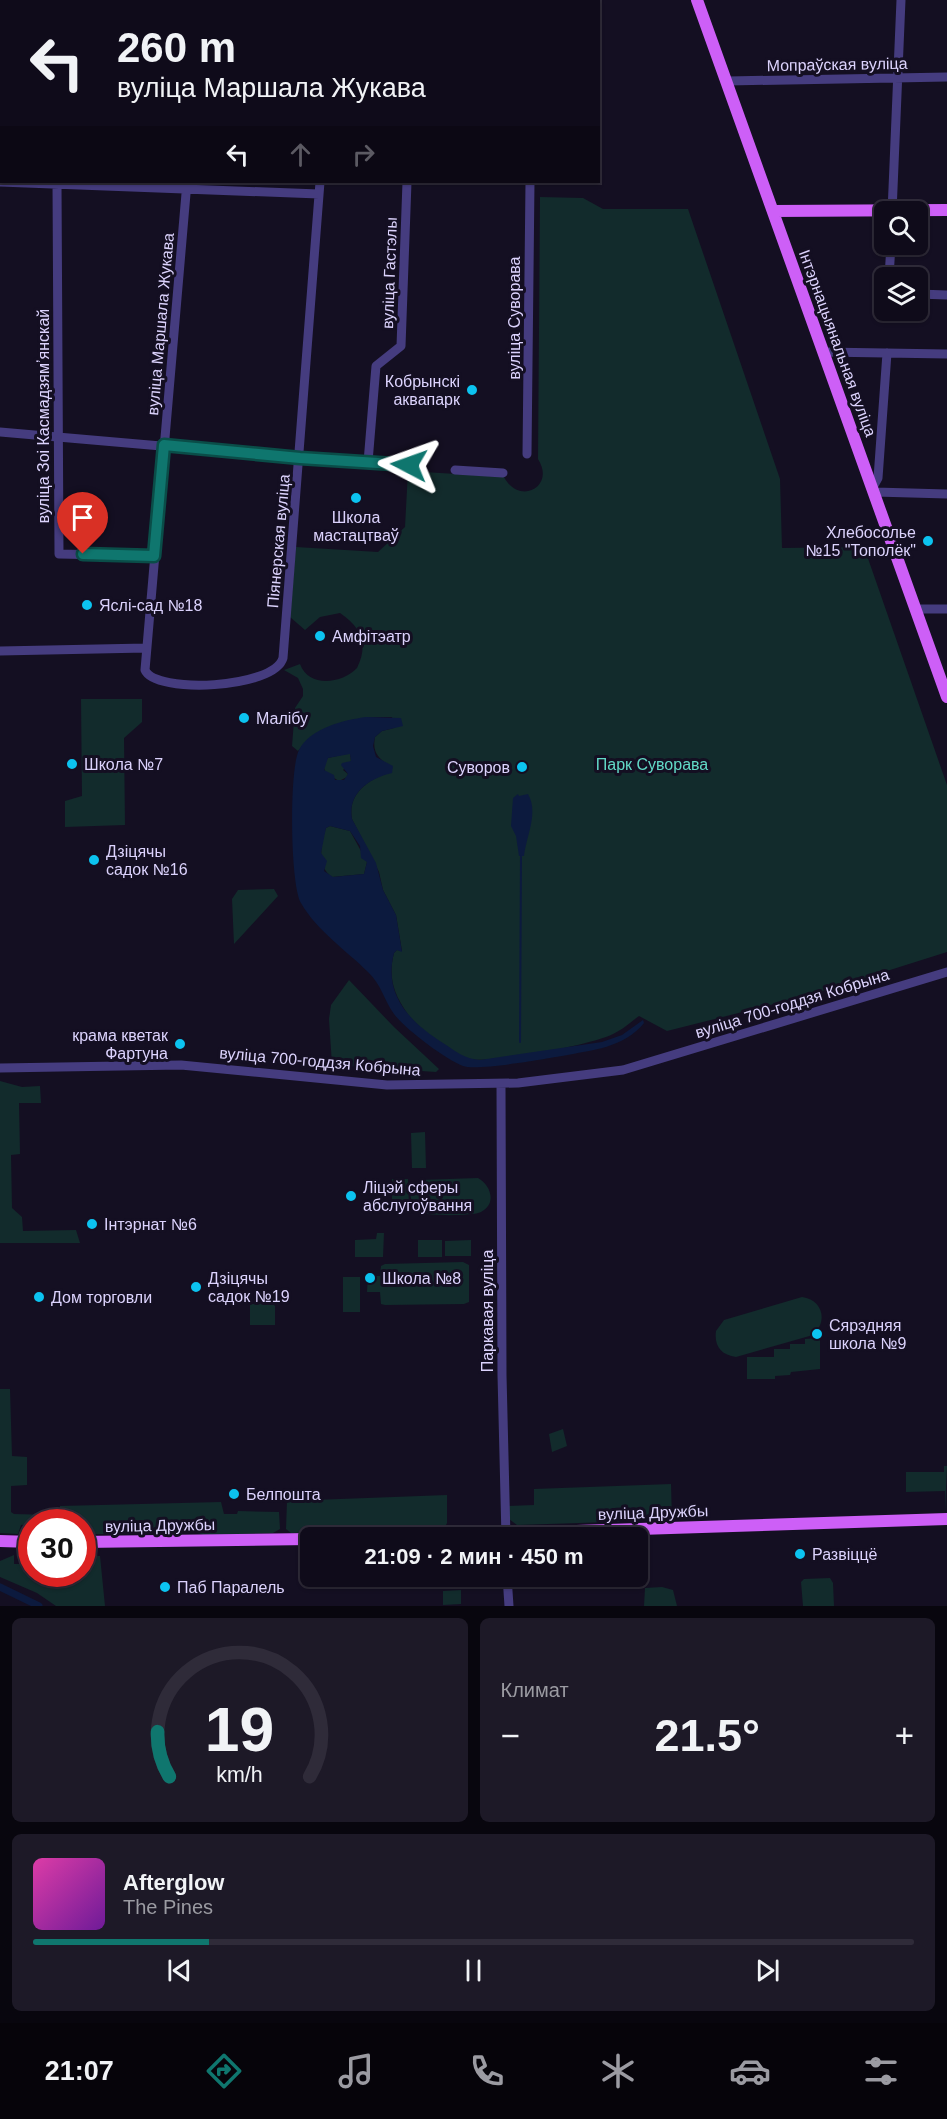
<!DOCTYPE html>
<html lang="ru">
<head>
<meta charset="utf-8">
<style>
  :root { --surface:#0f0b1a; --page:#1d1927; --text:#f1f3f6; --muted:#9b9ba2; --line:#2f2b39; --accent:#0f766e }
  body { margin:0; font-family:Arial,sans-serif; background:var(--page); color:var(--text); height:100vh; display:flex; flex-direction:column; font-size:22px; white-space:nowrap }
  * { box-sizing:border-box; margin:0 }
  p { font-size:20px; color:var(--muted) }
  .icon { flex:none; width:33px; height:33px; fill:none; stroke:currentColor; stroke-width:2; stroke-linecap:round; stroke-linejoin:round }
  .map { position:relative; height:1606px; overflow:hidden }
  .panel { display:flex; flex-direction:column; gap:12px; padding:12px; background:#08060e; flex:1 }
  .panel>* { flex:none }
  .banner { position:absolute; left:0px; top:0px; width:600px; height:183px; box-shadow:0 2px 4px #0004,0 0 0 2px var(--line); background:#0f0b1a; color:var(--text); overflow:hidden }
  .fabs { position:absolute; left:874px; top:201px; display:grid; gap:12px }
  .fabs a { display:grid; place-items:center; width:54px; height:54px; border-radius:9px; background:var(--surface); box-shadow:0 2px 4px #0004,0 0 0 2px var(--line); font-size:30px }
  .speed { position:absolute; left:18px; top:1509px; display:flex; gap:12px; font-size:30px; font-weight:700; text-align:center }
  .speed>* { display:grid; place-content:center; width:78px; height:78px; border-radius:50%; background:var(--surface); box-shadow:0 2px 4px #0004,0 0 0 2px var(--line); line-height:1 }
  .speed .limit { border:9px solid #d22; background:#fff; color:#111 }
  .pin { position:absolute; display:grid; place-items:center; width:51px; height:51px; color:#fff; margin:-62px -26px; border-radius:50% 50% 50% 0; rotate:-45deg; box-shadow:0 0 6px #0007 }
  .pin .icon { rotate:45deg }
  .me { position:absolute; width:66px; margin:-33px; rotate:274deg; stroke-linejoin:round; filter:drop-shadow(0 0 4px #0008) }
  .turn { display:flex; align-items:center; gap:21px; height:126px; padding:0 18px; font-size:27px }
  .turn .icon { width:78px; height:78px; stroke-width:2.5 }
  .turn b { display:block; font-size:42px; line-height:51px }
  .lanes { display:flex; align-items:center; height:57px; padding:0 18px; background:#0003; justify-content:center; gap:30px; direction:ltr }
  .lanes .off { opacity:.35 }
  .big { font-size:45px; font-weight:600; line-height:1.1 }
  .panel .widget { flex:1; display:flex; flex-direction:column; justify-content:center; gap:9px; min-width:0; padding:0 21px; border-radius:9px; background:var(--page) }
  .panel .dial { align-items:center; gap:0 }
  .dial svg { height:156px; overflow:visible; fill:none; stroke:var(--line); stroke-width:7; stroke-linecap:round; text-anchor:middle }
  .dial text { fill:var(--text); stroke:none }
  .song { display:flex; align-items:center; gap:18px }
  .cover { width:72px; height:72px; border-radius:9px; background:linear-gradient(135deg,hsl(320 70% 55%),hsl(280 70% 35%)) }
  .played { height:6px; border-radius:3px; background:linear-gradient(90deg,var(--accent) 20%,var(--line) 20%) }
  .keys { display:flex; justify-content:space-around; direction:ltr }
  .heat { display:flex; justify-content:space-between; align-items:center; font-size:33px; direction:ltr }
  .panel .tiles { flex:1; display:grid; gap:12px; grid-template-columns:1fr 1fr }
  .widget:last-child { grid-column:span 2 }
  .trip { position:absolute; left:300px; top:1527px; width:348px; height:60px; border-radius:9px; background:var(--surface); box-shadow:0 2px 4px #0004,0 0 0 2px var(--line); font-weight:600; line-height:60px; text-align:center }
  .dock { display:flex; height:96px; justify-content:space-around; align-items:center; background:#06040a; color:var(--muted) }
  .dock .icon { width:42px; height:42px }
  .dock .current { color:var(--accent) }
  .dock b { font-size:27px; color:var(--text) }
  .map>svg:first-child { display:block }
  .green { fill:#122b2c }
  .water { fill:#0c1a3e; fill-rule:evenodd }
  .lines { fill:none; stroke-linecap:round; stroke-linejoin:round }
  .stream { stroke:#0c1a3e; stroke-width:2 }
  .canal { stroke:#0c1a3e; stroke-width:7 }
  .minor { stroke:#453c7f; stroke-width:9 }
  .major { stroke:#cd5ff7; stroke-width:12 }
  .route-casing { stroke:#0a4d48; stroke-width:15 }
  .route { stroke:#0f766e; stroke-width:10 }
  .poi-dot { fill:#0cc3f0; stroke:#140f22; stroke-width:2 }
  .labels { text-anchor:middle; stroke-width:6; stroke-linejoin:round; paint-order:stroke }
  .street-label { font-size:16px; fill:#dcd3fd; stroke:#140f22 }
  .poi-label { font-size:16px; fill:#dcd3fd; stroke:#140f22; text-anchor:start }
  .park-label { font-size:16px; fill:#62d9c7; stroke:#140f22 }
</style>
</head>
<body>
<div class="map">
<svg width="947" height="1606" viewBox="0 0 947 1606">
  <rect width="100%" height="100%" fill="#140f22"/>
  <!-- green -->
  <path class="green" d="M 540,197 L 583,198 L 603,209 L 688,209 L 780,479 L 782,548 L 864,547 L 940,765 L 947,785 L 947,952 L 814,994 L 667,1031 L 639,1016 C 631,1022 622,1030 613,1034 C 592,1045 490,1064 469,1059 C 452,1054 417,1027 407,1013 C 393,993 388,976 394,953 L 397,950 L 402,951 L 396,915 L 383,890 L 379,872 L 352,819 C 347,793 370,778 392,772 C 384,758 371,758 375,737 L 382,731 L 394,728 L 392,717 C 357,716 321,722 298,751 L 292,746 L 295,708 L 303,696 L 303,689 L 298,678 L 284,670 L 300,664 C 309,689 343,683 357,668 C 369,644 361,627 340,613 L 320,617 L 305,630 L 290,617 L 296,547 L 378,552 L 405,527 L 408,471 L 504,477 C 519,506 556,487 538,459 Z
    M 81,699 L 142,699 L 142,722 L 124,738 L 125,825 L 65,827 L 65,801 L 82,796 Z
    M 350,753 L 351,761 L 343,770 L 348,774 L 347,777 L 339,781 L 326,773 L 323,766 L 328,758 Z
    M 330,826 L 350,831 L 367,862 L 364,874 L 332,877 C 316,866 321,844 326,828 Z
    M 274,889 L 278,896 L 234,944 L 232,899 L 238,890 Z
    M 349,980 L 394,1027 L 439,1069 L 436,1072 L 332,1065 L 329,1019 L 331,1005 Z
    M 0,1081 L 22,1087 L 40,1086 L 41,1103 L 19,1103 L 20,1154 L 11,1155 L 12,1208 L 22,1217 L 23,1231 L 76,1230 L 80,1243 L 0,1243 Z
    M 425,1132 L 426,1168 L 412,1168 L 411,1133 Z
    M 478,1178 C 491,1185 497,1204 481,1212 C 473,1216 431,1216 423,1213 C 418,1212 415,1209 412,1204 L 410,1193 L 420,1180 Z
    M 392,1179 L 408,1179 L 409,1207 L 392,1207 Z
    M 377,1233 L 384,1233 L 383,1257 L 355,1257 L 355,1240 L 376,1239 Z
    M 418,1240 L 442,1240 L 442,1257 L 418,1257 Z
    M 471,1240 L 471,1256 L 445,1256 L 445,1241 Z
    M 463,1262 L 469,1265 L 469,1302 L 464,1304 L 385,1305 L 381,1304 L 380,1292 L 367,1292 L 368,1276 L 380,1276 L 381,1266 L 385,1264 Z
    M 343,1277 L 360,1277 L 360,1312 L 343,1312 Z
    M 802,1297 C 823,1300 828,1321 813,1335 L 736,1357 C 721,1355 714,1346 716,1331 L 724,1320 Z
    M 272,1303 L 275,1306 L 275,1325 L 250,1325 L 250,1304 Z
    M 820,1338 L 820,1369 L 791,1372 L 790,1375 L 775,1376 L 775,1379 L 747,1379 L 747,1357 L 774,1357 L 774,1349 L 790,1349 L 790,1344 L 805,1344 L 805,1339 Z
    M 0,1389 L 10,1389 L 12,1456 L 27,1457 L 27,1485 L 11,1486 L 11,1512 L 14,1514 L 53,1515 L 54,1522 L 21,1525 L 18,1534 L 0,1533 Z
    M 563,1429 L 567,1446 L 552,1452 L 549,1434 Z
    M 944,1466 L 947,1466 L 945,1512 L 945,1491 L 906,1492 L 906,1472 L 944,1472 Z
    M 671,1484 L 672,1520 L 517,1525 L 509,1519 L 508,1506 L 534,1505 L 534,1489 Z
    M 447,1495 L 447,1523 L 445,1527 L 291,1533 L 286,1529 L 287,1501 Z
    M 221,1502 L 224,1514 L 237,1514 L 238,1511 L 279,1512 L 280,1529 L 273,1533 L 203,1535 L 185,1528 L 163,1528 L 141,1534 L 83,1534 L 82,1522 L 59,1522 L 60,1506 Z
    M 14,1555 L 14,1564 L 22,1564 L 22,1555 L 31,1555 L 32,1574 L 82,1574 L 83,1556 L 100,1556 L 105,1606 L 56,1606 L 37,1593 L 0,1577 L 0,1561 Z
    M 830,1578 L 833,1583 L 834,1606 L 803,1606 L 801,1582 L 804,1579 Z
    M 662,1587 L 673,1590 L 677,1606 L 644,1606 L 645,1588 Z
    M 461,1590 L 461,1604 L 443,1605 L 443,1591 Z"/>
  <!-- water -->
  <path class="water" d="M 366,717 L 401,718 L 403,726 L 382,731 L 375,737 L 373,746 L 376,757 L 393,766 L 392,773 C 370,778 347,793 352,819 L 376,863 L 383,890 L 396,915 L 402,952 L 397,950 L 394,953 C 383,995 410,1022 443,1043 C 456,1051 464,1059 480,1060 L 602,1042 L 622,1035 L 643,1020 L 644,1023 C 624,1048 592,1050 562,1056 C 544,1059 477,1071 463,1066 C 445,1059 405,1029 394,1014 C 384,1000 381,984 368,972 C 346,950 317,931 301,903 C 290,885 289,769 299,750 C 310,728 344,720 366,717 ZM 350,754 L 351,761 L 342,763 L 341,765 L 348,774 L 344,780 L 335,780 L 334,775 L 324,770 L 328,758 ZM 330,826 L 350,831 L 360,846 L 361,858 L 367,862 L 364,874 L 333,877 L 324,871 L 327,861 L 321,853 L 326,828 Z
    M 518,794 L 519,796 L 528,794 C 539,813 526,837 524,856 L 519,856 L 516,836 L 511,826 L 513,798 Z"/>
  <g class="lines">
    <!-- stream -->
    <path class="stream" d="M 520,1042 L 521,856"/>
    <!-- canal -->
    <path class="canal" d="M 0,1587 L 39,1606"/>
    <!-- minor -->
    <path class="minor" d="M 116,2 L 116,0
      M 204,2 L 204,0
      M 332,2 L 332,0
      M 533,2 L 533,0
      M 0,73 L 2,73
      M 728,81 L 947,77
      M 0,182 L 319,194
      M 187,182 L 145,670 C 155,694 274,689 283,658 L 320,182
      M 57,183 L 59,554 L 154,556
      M 892,212 L 901,0
      M 889,278 L 891,244
      M 918,294 L 947,295
      M 824,352 L 947,354
      M 0,432 L 300,458 L 409,465
      M 527,454 L 530,182
      M 368,462 L 376,366 L 401,346 L 407,182
      M 455,470 L 503,473
      M 873,487 L 878,478 L 887,353
      M 875,492 L 947,494
      M 915,609 L 947,609
      M 0,651 L 146,648
      M 0,1068 L 181,1065 L 387,1085 L 518,1083 L 623,1070 L 947,972
      M 501,1085 L 502,1375 L 506,1538
      M 507,1576 L 509,1606"/>
    <!-- major -->
    <path class="major" d="M 697,0 L 947,697
      M 773,211 L 947,210
      M 360,1538 L 947,1519
      M 0,1541 L 32,1542
      M 82,1542 L 310,1539"/>
  </g>
  <g class="lines">
    <!-- route casing -->
    <g class="route-casing">
      <path id="route" d="M 83,554 L 154,556 L 164,445 L 300,458 L 409,465"/>
    </g>
    <!-- route -->
    <use href="#route" class="route"/>
  </g>
  <!-- markers -->
  <g class="poi-dot">
    <circle cx="472" cy="390" r="6"/>
    <circle cx="356" cy="498" r="6"/>
    <circle cx="928" cy="541" r="6"/>
    <circle cx="87" cy="605" r="6"/>
    <circle cx="320" cy="636" r="6"/>
    <circle cx="244" cy="718" r="6"/>
    <circle cx="72" cy="764" r="6"/>
    <circle cx="522" cy="767" r="6"/>
    <circle cx="94" cy="860" r="6"/>
    <circle cx="180" cy="1044" r="6"/>
    <circle cx="351" cy="1196" r="6"/>
    <circle cx="92" cy="1224" r="6"/>
    <circle cx="370" cy="1278" r="6"/>
    <circle cx="196" cy="1287" r="6"/>
    <circle cx="39" cy="1297" r="6"/>
    <circle cx="817" cy="1334" r="6"/>
    <circle cx="234" cy="1494" r="6"/>
    <circle cx="800" cy="1554" r="6"/>
    <circle cx="165" cy="1587" r="6"/>
  </g>
  <g class="labels">
    <!-- street labels -->
    <g class="street-label">
      <text transform="translate(837 64) rotate(-1)" y="6">Мопраўская вуліца</text>
      <text transform="translate(389 273) rotate(-88)" y="6">вуліца Гастэлы</text>
      <text transform="translate(514 318) rotate(-90)" y="6">вуліца Суворава</text>
      <text transform="translate(160 324) rotate(-85)" y="6">вуліца Маршала Жукава</text>
      <text transform="translate(838 343) rotate(70)" y="6">Інтэрнацыянальная вуліца</text>
      <text transform="translate(43 416) rotate(-90)" y="6">вуліца Зоі Касмадзямʼянскай</text>
      <text transform="translate(278 541) rotate(-85)" y="6">Піянерская вуліца</text>
      <text transform="translate(792 1003) rotate(-17)" y="6">вуліца 700-годдзя Кобрына</text>
      <text transform="translate(320 1061) rotate(5)" y="6">вуліца 700-годдзя Кобрына</text>
      <text transform="translate(487 1311) rotate(-90)" y="6">Паркавая вуліца</text>
      <text transform="translate(653 1512) rotate(-2)" y="6">вуліца Дружбы</text>
      <text transform="translate(160 1525) rotate(-1)" y="6">вуліца Дружбы</text>
    </g>
    <!-- poi labels -->
    <g class="poi-label">
      <text x="460" y="387" text-anchor="end">Кобрынскі<tspan x="460" dy="18">аквапарк</tspan></text>
      <text x="356" y="523" text-anchor="middle">Школа<tspan x="356" dy="18">мастацтваў</tspan></text>
      <text x="916" y="538" text-anchor="end">Хлебосолье<tspan x="916" dy="18">№15 "Тополёк"</tspan></text>
      <text x="99" y="611">Яслі-сад №18</text>
      <text x="332" y="642">Амфітэатр</text>
      <text x="256" y="724">Малібу</text>
      <text x="84" y="770">Школа №7</text>
      <text x="510" y="773" text-anchor="end">Суворов</text>
      <text x="106" y="857">Дзіцячы<tspan x="106" dy="18">садок №16</tspan></text>
      <text x="168" y="1041" text-anchor="end">крама кветак<tspan x="168" dy="18">Фартуна</tspan></text>
      <text x="363" y="1193">Ліцэй сферы<tspan x="363" dy="18">абслугоўвання</tspan></text>
      <text x="104" y="1230">Інтэрнат №6</text>
      <text x="208" y="1284">Дзіцячы<tspan x="208" dy="18">садок №19</tspan></text>
      <text x="382" y="1284">Школа №8</text>
      <text x="51" y="1303">Дом торговли</text>
      <text x="829" y="1331">Сярэдняя<tspan x="829" dy="18">школа №9</tspan></text>
      <text x="246" y="1500">Белпошта</text>
      <text x="812" y="1560">Развіццё</text>
      <text x="177" y="1593">Паб Паралель</text>
    </g>
    <!-- park labels -->
    <g class="park-label">
      <text x="652" y="770">Парк Суворава</text>
    </g>
  </g>
</svg>
<div class="fabs">
<a><svg class="icon" aria-label="search" viewBox="0 0 24 24"><circle cx="10" cy="10" r="6"/><path d="M15 15l6 6"/></svg></a>
<a><svg class="icon" aria-label="layers" viewBox="0 0 24 24"><path d="M12 4l9 5-9 5-9-5zM3 14l9 5 9-5"/></svg></a>
</div>
<div class="speed"><div class="limit">30</div></div>
<div class="pin" style="left:83px;top:554px;background:#d93025"><svg class="icon" aria-label="arrive" viewBox="0 0 24 24"><path d="M6 21V4h12l-3 4 3 4H6"/></svg></div>
<svg class="me" style="left:409px;top:465px" viewBox="-20 -20 40 40"><path d="M0-17L14 15 0 8-14 15z" fill="#0f766e" stroke="#fff" stroke-width="4"/></svg>
<div class="trip">21:09 · 2 мин · 450 m</div>
<div class="banner">
<div class="turn"><svg class="icon" aria-label="left" viewBox="0 0 24 24"><path d="M17 20v-9H6M10 6l-5 5 5 5"/></svg><div><b>260 m</b>вуліца Маршала Жукава</div></div>
<div class="lanes"><svg class="icon" aria-label="left" viewBox="0 0 24 24"><path d="M17 20v-9H6M10 6l-5 5 5 5"/></svg><svg class="icon off" aria-label="ahead" viewBox="0 0 24 24"><path d="M12 20V5M6 11l6-6 6 6"/></svg><svg class="icon off" aria-label="right" viewBox="0 0 24 24"><path d="M7 20v-9h11M14 6l5 5-5 5"/></svg></div>
</div>
</div>
<section class="panel">
<div class="tiles">
<div class="widget dial"><svg viewBox="0 0 100 80">
<path d="M14 69A42 42 0 1 1 86 69"/>
<path d="M14 69A42 42 0 0 1 8 46" stroke="#0f766e"/>
<text x="50" y="56" font-size="32" font-weight="700">19</text>
<text x="50" y="72" font-size="11">km/h</text>
</svg></div>
<div class="widget"><p>Климат</p>
<div class="heat"><a>−</a><b class="big">21.5°</b><a>+</a></div>
</div>
<div class="widget">
<div class="song"><i class="cover"></i><div><b>Afterglow</b><p>The Pines</p></div></div>
<div class="played"></div>
<div class="keys"><svg class="icon" aria-label="previous" viewBox="0 0 24 24"><path d="M18 5L8 12l10 7zM5 5v14"/></svg><svg class="icon" aria-label="pause" viewBox="0 0 24 24"><path d="M8 5v14M16 5v14"/></svg><svg class="icon" aria-label="next" viewBox="0 0 24 24"><path d="M6 5l10 7-10 7zM19 5v14"/></svg></div>
</div>
</div>
</section>
<nav class="dock">
<b>21:07</b>
<svg class="icon current" aria-label="directions" viewBox="0 0 24 24"><path d="M12 3l9 9-9 9-9-9zM9 14v-3h6M13 9l2 2-2 2"/></svg>
<svg class="icon" aria-label="music" viewBox="0 0 24 24"><path d="M9 18V5l10-2v13"/><circle cx="6" cy="18" r="3"/><circle cx="16" cy="16" r="3"/></svg>
<svg class="icon" aria-label="phone" viewBox="0 0 24 24"><path d="M5 4h4l2 5-3 2q2 4 5 5l2-3 5 2v4C11 20 4 13 5 4z"/></svg>
<svg class="icon" aria-label="climate" viewBox="0 0 24 24"><path d="M12 3v18M4 7l16 10M4 17L20 7"/></svg>
<svg class="icon" aria-label="car" viewBox="0 0 24 24"><path d="M5 17H2v-5l4-1 3-4h7l3 4 3 1v5h-3M9 17h6M6 11h13"/><circle cx="7" cy="17" r="2"/><circle cx="17" cy="17" r="2"/></svg>
<svg class="icon" aria-label="filters" viewBox="0 0 24 24"><path d="M4 7h16M4 17h16"/><circle cx="9" cy="7" r="2"/><circle cx="15" cy="17" r="2"/></svg>
</nav>
</body>
</html>
